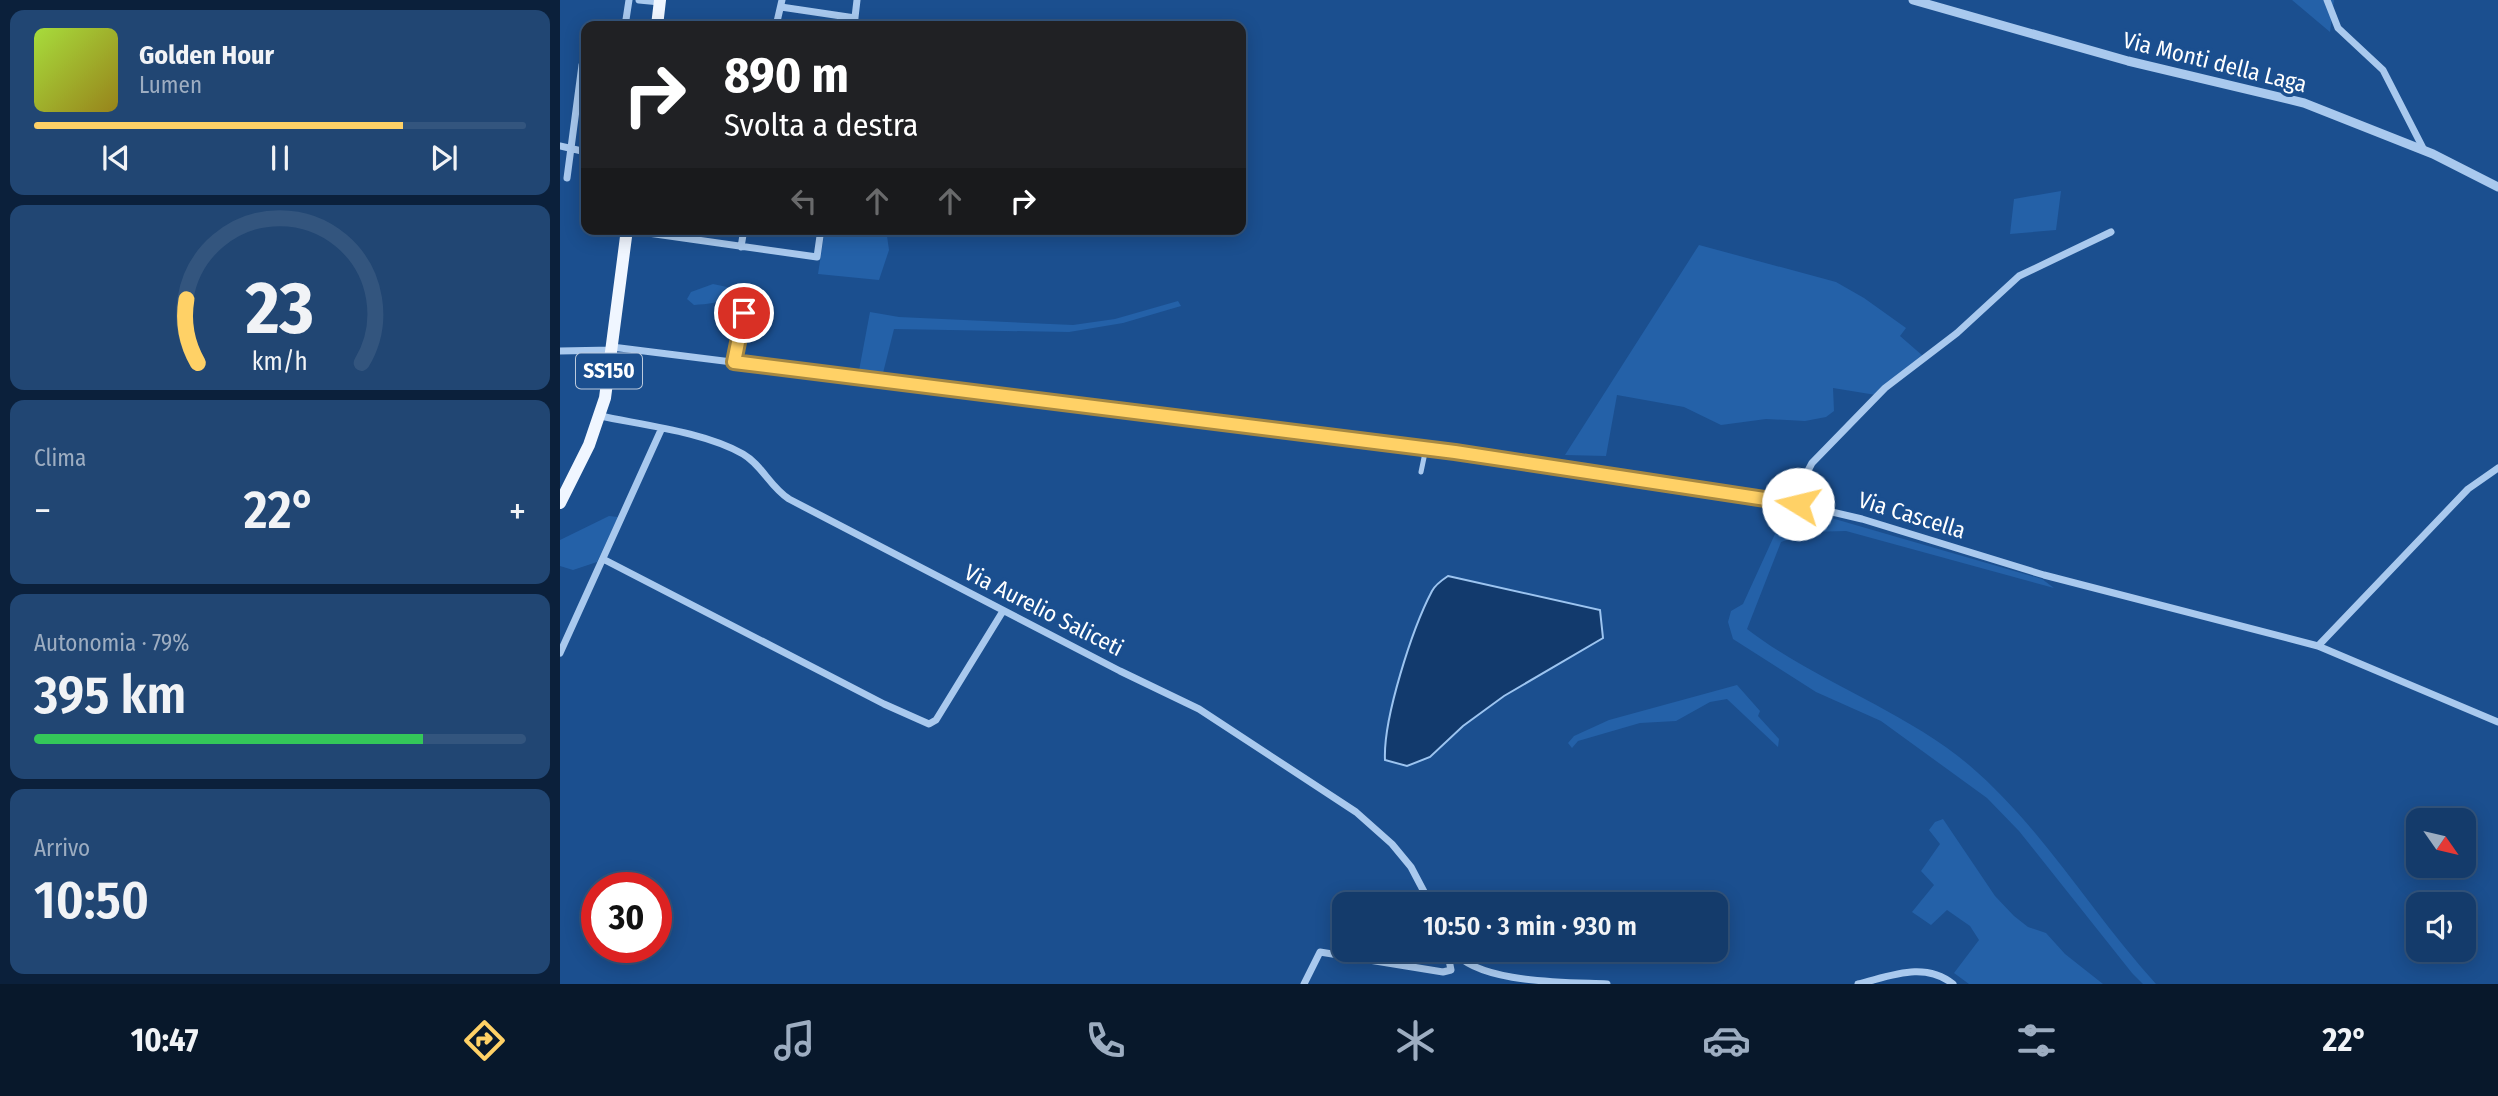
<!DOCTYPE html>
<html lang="it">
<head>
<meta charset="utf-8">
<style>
  :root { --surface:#143b6b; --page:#214673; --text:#f1f3f6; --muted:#9dadc1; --line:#33557e; --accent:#ffd166 }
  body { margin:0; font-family:"Fira Sans Condensed",sans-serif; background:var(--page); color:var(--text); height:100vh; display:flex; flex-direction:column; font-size:26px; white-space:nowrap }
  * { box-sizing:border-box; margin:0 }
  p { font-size:23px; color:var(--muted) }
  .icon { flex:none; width:38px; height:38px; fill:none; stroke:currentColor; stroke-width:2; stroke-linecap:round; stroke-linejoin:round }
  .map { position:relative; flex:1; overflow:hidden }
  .panel { display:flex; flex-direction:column; gap:10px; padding:10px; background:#0b203b; width:560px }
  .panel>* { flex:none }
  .guide { position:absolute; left:21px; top:21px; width:665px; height:214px; border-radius:14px; box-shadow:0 4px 18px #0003,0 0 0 2px var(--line); background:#202124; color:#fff; overflow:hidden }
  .needle { width:46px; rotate:124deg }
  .buttons { position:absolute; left:1846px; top:808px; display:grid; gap:14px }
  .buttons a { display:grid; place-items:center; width:70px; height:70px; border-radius:14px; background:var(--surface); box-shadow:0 4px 18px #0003,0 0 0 2px var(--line); font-size:35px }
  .speed { position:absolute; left:21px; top:872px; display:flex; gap:14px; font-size:35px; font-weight:700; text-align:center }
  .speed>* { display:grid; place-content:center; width:91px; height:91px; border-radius:50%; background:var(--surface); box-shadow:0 4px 18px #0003,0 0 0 2px var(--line); line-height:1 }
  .speed .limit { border:10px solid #d22; background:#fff; color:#111 }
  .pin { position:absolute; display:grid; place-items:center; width:60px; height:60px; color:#fff; margin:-30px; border:4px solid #fff; border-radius:50%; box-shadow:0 2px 7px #0007 }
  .me { position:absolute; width:77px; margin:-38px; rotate:279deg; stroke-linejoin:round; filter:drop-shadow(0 0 5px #0008) }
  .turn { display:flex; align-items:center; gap:24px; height:147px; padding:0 28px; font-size:32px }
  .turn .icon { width:91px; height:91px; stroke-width:2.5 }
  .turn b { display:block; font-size:49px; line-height:60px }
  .lanes { display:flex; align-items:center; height:66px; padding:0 28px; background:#0003; justify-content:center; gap:35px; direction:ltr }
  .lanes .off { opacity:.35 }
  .big { font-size:52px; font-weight:600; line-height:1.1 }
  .panel .widget { flex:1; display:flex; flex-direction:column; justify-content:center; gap:10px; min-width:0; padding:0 24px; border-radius:14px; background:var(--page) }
  .panel .dial { align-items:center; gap:0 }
  .dial svg { height:182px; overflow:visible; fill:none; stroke:var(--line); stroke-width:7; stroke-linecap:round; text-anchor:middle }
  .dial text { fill:var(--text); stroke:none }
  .song { display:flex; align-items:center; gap:21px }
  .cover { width:84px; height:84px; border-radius:10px; background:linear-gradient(135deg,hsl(80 70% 55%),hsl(50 70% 35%)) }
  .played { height:7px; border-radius:4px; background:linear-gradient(90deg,var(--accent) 75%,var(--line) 75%) }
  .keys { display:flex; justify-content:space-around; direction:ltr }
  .heat { display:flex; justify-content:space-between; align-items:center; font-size:38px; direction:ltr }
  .charge { height:10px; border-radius:5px; background:linear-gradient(90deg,#34c759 79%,var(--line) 0) }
  .trip { position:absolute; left:772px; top:892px; width:396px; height:70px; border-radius:14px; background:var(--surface); box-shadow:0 4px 18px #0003,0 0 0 2px var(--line); font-weight:600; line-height:70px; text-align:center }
  .tab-bar { display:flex; height:112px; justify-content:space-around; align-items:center; background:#08182b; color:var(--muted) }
  .tab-bar .icon { width:49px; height:49px }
  .tab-bar .active { color:var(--accent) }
  .tab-bar b { font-size:32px; color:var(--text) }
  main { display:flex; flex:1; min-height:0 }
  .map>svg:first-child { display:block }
  .green { fill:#2461a8 }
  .water { fill:#123a6d; stroke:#9cc4f0; stroke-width:2 }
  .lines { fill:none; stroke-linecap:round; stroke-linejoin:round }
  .pedestrian { stroke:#a9c9ee; stroke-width:5 }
  .minor { stroke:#a9c9ee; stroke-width:7 }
  .tertiary { stroke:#a9c9ee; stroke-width:9 }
  .primary { stroke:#f0f6ff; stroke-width:12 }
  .route-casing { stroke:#a68842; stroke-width:18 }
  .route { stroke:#ffd166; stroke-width:12 }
  .labels { text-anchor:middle; stroke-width:7; stroke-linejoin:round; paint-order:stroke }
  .shield { fill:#1b4f8f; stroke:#bbcadd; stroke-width:2 }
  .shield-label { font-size:21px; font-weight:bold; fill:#fff }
  .street-label { font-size:23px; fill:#fff; stroke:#1b4f8f }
</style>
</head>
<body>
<main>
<section class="panel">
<div class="widget">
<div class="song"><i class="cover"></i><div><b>Golden Hour</b><p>Lumen</p></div></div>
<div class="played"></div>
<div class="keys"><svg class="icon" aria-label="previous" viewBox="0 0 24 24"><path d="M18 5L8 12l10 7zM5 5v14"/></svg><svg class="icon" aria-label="pause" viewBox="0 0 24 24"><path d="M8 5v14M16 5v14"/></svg><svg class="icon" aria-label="next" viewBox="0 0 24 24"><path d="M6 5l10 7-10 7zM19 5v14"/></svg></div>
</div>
<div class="widget dial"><svg viewBox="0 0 100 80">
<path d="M14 69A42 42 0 1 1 86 69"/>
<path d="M14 69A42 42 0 0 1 9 41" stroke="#ffd166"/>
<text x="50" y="56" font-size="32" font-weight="700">23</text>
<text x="50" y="72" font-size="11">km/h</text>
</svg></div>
<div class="widget"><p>Clima</p>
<div class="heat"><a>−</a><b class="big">22°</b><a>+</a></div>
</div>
<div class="widget"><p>Autonomia · 79%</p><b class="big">395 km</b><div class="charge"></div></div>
<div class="widget"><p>Arrivo</p><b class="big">10:50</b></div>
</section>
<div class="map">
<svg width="1938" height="984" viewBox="0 0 1938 984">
  <rect width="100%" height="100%" fill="#1b4f8f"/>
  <!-- green -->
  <path class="green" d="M 1732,0 L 1774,0 L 1770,32 Z
    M 1501,191 L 1496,230 L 1450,234 L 1454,199 Z
    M 265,229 L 326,229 L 329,250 L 319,280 L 258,274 Z
    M 1139,245 L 1276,282 L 1304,298 L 1346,328 L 1340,336 L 1363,356 L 1316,395 L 1273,388 L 1274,411 L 1266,417 L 1245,421 L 1206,419 L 1161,425 L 1124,407 L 1057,395 L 1046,456 L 1005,455 Z
    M 153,284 L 167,287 L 173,296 C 162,303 147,304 134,305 L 127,299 L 131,292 Z
    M 618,301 L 621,306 L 563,323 L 509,332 L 334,329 L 322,377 L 298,376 L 310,312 L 339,317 L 513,325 L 555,319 Z
    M 1226,510 L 1261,515 L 1482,579 L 1494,588 L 1286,531 L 1249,532 L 1221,542 L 1187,629 C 1256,682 1342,709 1409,765 C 1482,827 1532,914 1596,984 L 1583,984 L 1572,973 L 1459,831 L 1427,798 L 1321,721 L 1256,692 L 1173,639 L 1168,622 L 1171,611 L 1183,604 Z
    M 49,516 L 58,517 L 37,562 L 13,570 L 0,566 L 0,540 Z
    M 1177,685 L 1200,711 L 1198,716 L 1219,739 L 1218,747 L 1167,699 L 1150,702 L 1116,721 L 1080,723 L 1018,741 L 1012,748 L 1008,743 L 1014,736 L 1049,720 Z
    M 1383,819 L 1435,896 L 1454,916 L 1468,927 L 1486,933 L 1505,954 L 1543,984 L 1409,984 L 1394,973 L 1419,940 L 1410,926 L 1387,910 L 1371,925 L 1352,912 L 1374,885 L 1361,871 L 1380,844 L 1369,830 L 1375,822 Z"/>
  <!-- water -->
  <path class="water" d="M 888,576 L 1040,610 L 1043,638 L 944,696 L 903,726 L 870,757 L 847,766 L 825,760 C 823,719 852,629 872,591 C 875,585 882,580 888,576 Z"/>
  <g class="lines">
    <!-- pedestrian -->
    <path class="pedestrian" d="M 861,472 L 866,448"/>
    <!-- minor -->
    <path class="minor" d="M 79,0 L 100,2
      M 1767,0 L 1778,28 L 1823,70 L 1864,150
      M 221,7 L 295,18
      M 65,26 L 69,0
      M 216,26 L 222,0
      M 294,26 L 297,0
      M 0,146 L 26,152
      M 7,178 L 22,65
      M 67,230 L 257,257 L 261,229
      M 181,247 L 184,229
      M 52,347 L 895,452 L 1238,504 L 1302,519 L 1484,575 L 1758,646 L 1938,722
      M 0,351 L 52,350
      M 174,362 L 184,313 L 190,309 L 205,310
      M 40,416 C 83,425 145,432 183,454 C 202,465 210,487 229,499 L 560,671 L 639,709 L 796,812 L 832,844 L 851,867 L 871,905
      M 1238,504 L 1242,482 L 1252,463 L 1325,388 L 1397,333 L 1459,276 L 1551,232
      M 43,559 L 324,704 L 369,724 L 376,720 L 443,611
      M 1758,646 L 1908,489 L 1938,468
      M 0,653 L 101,430
      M 893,950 C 917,984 1007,982 1047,984
      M 744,984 L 760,952 L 883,972 L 891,970 L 887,950
      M 1298,984 C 1331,976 1364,961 1393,984"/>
    <!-- tertiary -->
    <path class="tertiary" d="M 1353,0 L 1568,61 L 1744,103 L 1873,154 L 1938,187"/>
    <!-- primary -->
    <path class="primary" d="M 97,26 L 100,0
      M 0,503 L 29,445 L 45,398 L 67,229"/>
  </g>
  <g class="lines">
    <!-- route casing -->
    <g class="route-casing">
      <path id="route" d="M 184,313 L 174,362 L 895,452 L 1238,504"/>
    </g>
    <!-- route -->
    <use href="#route" class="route"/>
  </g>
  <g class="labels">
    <!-- shield labels -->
    <rect class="shield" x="16" y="353.5" width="66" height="35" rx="5"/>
    <g class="shield-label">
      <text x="49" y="378">SS150</text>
    </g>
    <!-- street labels -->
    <g class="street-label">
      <text transform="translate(1655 62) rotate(14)" y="8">Via Monti della Laga</text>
      <text transform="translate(1352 515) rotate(17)" y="8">Via Cascella</text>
      <text transform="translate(484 610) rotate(27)" y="8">Via Aurelio Saliceti</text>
    </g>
  </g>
</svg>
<div class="buttons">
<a><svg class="needle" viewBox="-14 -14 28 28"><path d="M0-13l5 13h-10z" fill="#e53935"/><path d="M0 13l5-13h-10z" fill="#9dadc1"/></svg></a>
<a><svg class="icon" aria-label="sound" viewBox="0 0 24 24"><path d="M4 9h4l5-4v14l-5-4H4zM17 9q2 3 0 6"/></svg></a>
</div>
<div class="speed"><div class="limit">30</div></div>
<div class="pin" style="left:184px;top:313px;background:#d93025"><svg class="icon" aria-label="arrive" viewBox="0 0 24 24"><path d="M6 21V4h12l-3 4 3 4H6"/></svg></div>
<svg class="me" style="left:1238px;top:504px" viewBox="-20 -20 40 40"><circle r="19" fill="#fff"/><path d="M0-13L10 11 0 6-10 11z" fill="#ffd166"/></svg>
<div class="trip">10:50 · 3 min · 930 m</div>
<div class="guide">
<div class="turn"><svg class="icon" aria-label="right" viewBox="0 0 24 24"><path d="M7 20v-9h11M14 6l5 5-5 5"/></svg><div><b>890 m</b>Svolta a destra</div></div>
<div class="lanes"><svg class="icon off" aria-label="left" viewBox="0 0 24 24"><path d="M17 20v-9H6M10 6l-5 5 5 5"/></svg><svg class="icon off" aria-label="ahead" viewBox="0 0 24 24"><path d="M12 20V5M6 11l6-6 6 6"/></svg><svg class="icon off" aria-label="ahead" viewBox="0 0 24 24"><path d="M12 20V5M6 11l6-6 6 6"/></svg><svg class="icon" aria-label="right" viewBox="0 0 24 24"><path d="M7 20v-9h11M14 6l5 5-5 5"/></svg></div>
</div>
</div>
</main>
<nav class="tab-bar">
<b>10:47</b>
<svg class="icon active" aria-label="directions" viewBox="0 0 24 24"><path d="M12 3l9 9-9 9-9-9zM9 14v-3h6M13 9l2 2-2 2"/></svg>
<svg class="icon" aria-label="music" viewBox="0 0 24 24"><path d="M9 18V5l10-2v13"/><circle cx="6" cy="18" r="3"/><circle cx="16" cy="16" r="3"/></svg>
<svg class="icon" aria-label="phone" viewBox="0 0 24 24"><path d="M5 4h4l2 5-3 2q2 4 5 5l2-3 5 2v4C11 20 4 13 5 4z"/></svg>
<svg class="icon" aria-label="climate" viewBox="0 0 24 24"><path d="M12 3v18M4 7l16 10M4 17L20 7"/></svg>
<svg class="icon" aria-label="car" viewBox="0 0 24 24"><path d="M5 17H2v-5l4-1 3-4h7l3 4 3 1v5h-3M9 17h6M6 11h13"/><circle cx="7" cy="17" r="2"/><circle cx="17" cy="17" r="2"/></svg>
<svg class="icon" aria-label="filters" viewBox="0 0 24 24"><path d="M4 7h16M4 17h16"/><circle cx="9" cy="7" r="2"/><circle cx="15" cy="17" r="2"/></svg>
<b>22°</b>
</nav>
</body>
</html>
